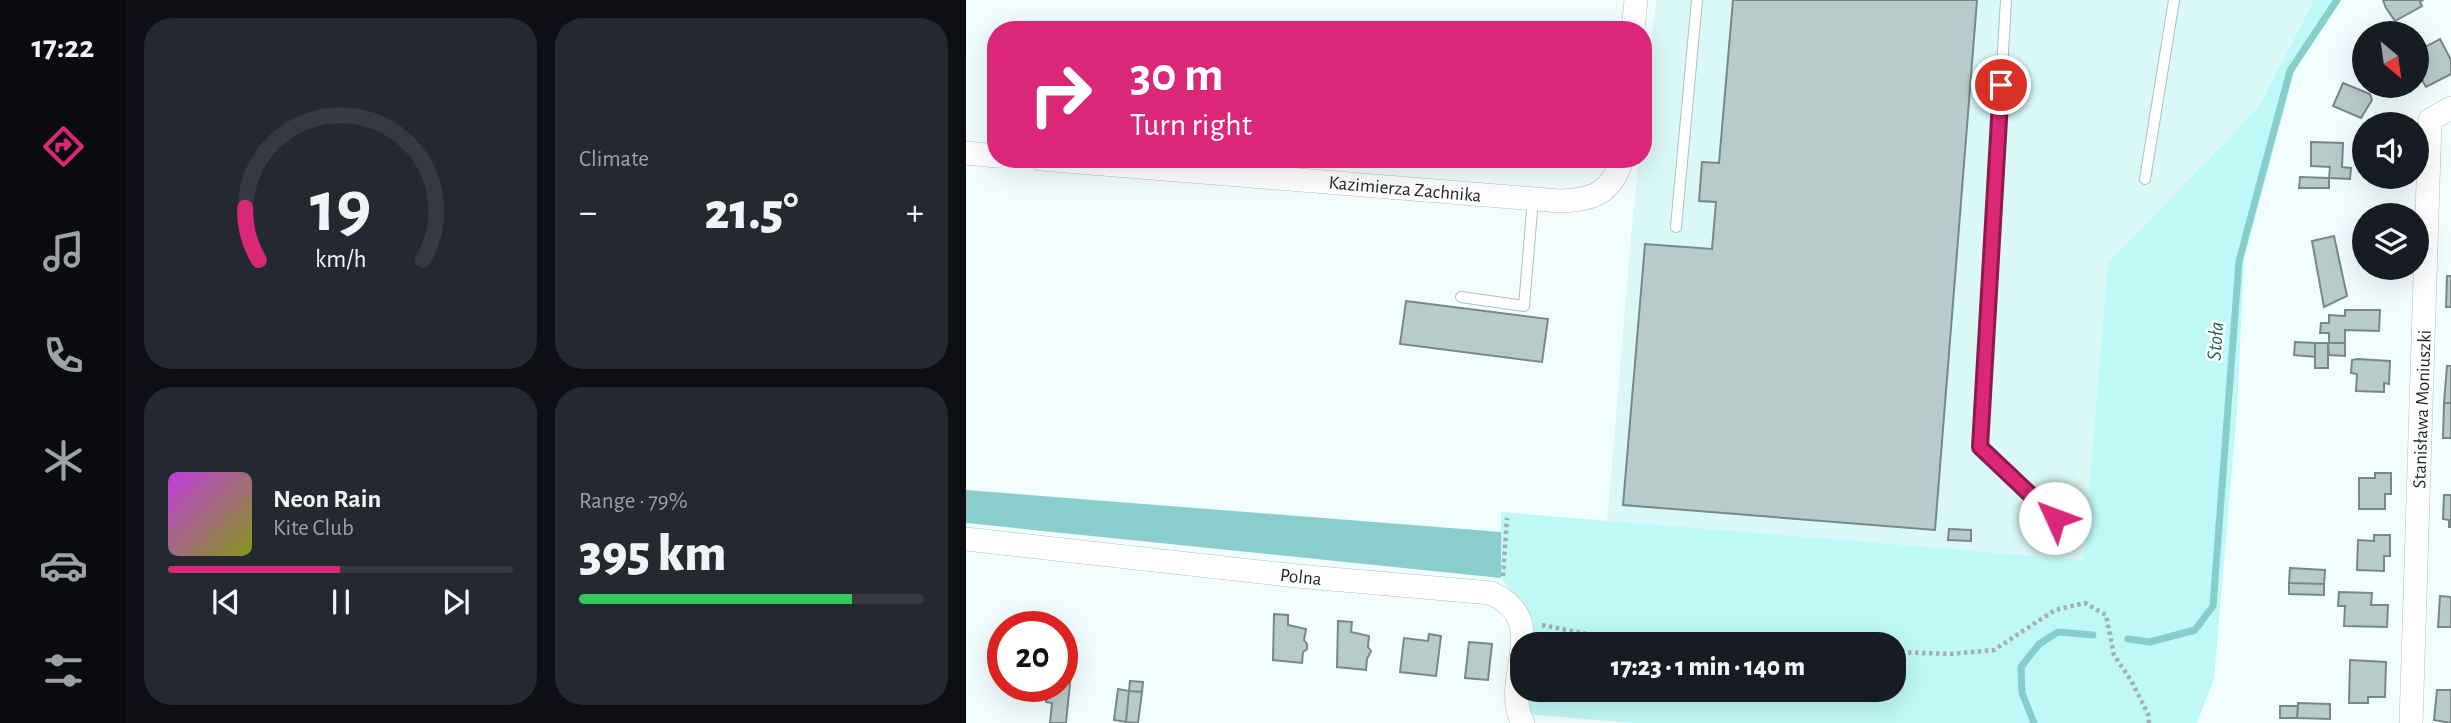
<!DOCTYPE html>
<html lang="en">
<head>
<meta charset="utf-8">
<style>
  :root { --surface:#171b24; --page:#242831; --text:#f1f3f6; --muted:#9ea1a6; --line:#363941; --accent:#db2777 }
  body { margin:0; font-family:"Alegreya Sans",sans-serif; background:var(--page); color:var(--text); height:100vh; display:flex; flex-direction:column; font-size:26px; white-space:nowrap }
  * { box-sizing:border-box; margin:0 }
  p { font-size:23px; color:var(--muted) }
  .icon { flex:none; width:38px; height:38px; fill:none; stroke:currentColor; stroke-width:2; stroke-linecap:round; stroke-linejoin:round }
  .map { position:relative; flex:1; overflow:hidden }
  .sheet { display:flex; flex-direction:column; gap:18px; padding:18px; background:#0d0f14; width:840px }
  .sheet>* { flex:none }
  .guide { position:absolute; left:21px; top:21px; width:665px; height:147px; border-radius:28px; box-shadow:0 7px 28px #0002; background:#db2777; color:#fff; overflow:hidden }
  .needle { width:46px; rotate:151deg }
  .fabs { position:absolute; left:1386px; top:21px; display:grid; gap:14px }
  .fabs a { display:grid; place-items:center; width:77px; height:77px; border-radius:50%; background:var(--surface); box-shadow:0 7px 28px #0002; font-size:35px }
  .speed { position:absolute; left:21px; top:611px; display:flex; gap:14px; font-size:35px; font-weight:700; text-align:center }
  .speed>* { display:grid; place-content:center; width:91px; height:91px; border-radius:50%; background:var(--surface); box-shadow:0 7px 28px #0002; line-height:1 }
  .speed .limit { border:10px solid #d22; background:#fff; color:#111 }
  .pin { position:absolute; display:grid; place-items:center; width:60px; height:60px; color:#fff; margin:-30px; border:4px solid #fff; border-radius:50%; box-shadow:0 2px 7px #0007 }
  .me { position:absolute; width:77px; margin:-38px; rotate:313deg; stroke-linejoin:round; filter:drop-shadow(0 0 5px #0008) }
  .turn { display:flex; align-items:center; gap:24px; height:147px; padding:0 28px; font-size:32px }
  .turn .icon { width:91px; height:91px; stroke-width:2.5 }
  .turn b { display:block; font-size:49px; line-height:60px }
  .big { font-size:52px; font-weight:800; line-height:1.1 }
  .sheet .tile { flex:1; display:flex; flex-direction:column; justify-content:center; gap:10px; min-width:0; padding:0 24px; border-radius:28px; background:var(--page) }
  .sheet .dial { align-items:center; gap:0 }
  .dial svg { height:182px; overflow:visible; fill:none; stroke:var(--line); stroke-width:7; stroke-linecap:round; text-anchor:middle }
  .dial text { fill:var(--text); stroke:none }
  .song { display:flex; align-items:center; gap:21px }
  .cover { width:84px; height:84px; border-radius:10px; background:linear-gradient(135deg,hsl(290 70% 55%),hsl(70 70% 35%)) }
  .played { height:7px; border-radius:4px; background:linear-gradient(90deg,var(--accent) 50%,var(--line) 50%) }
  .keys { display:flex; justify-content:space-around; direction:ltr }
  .heat { display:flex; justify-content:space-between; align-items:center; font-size:38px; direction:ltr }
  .charge { height:10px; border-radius:5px; background:linear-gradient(90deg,#34c759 79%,var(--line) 0) }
  .sheet .tiles { flex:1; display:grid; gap:18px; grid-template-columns:repeat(2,1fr) }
  .trip { position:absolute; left:544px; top:632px; width:396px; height:70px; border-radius:28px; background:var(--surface); box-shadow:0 7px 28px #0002; font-weight:800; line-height:70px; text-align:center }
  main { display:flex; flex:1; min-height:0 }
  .menu { display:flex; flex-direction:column; width:126px; justify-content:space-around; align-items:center; background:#090b0e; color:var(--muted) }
  .menu .icon { width:49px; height:49px }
  .menu .current { color:var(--accent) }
  .menu b { font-size:32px; color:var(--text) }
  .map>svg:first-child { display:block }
  .built { fill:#daf8f7 }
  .green { fill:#bef9f8 }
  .forest { fill:#89cecd }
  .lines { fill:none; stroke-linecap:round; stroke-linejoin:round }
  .stream { stroke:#87cdcb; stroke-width:7 }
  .building { fill:#b8cbcb; stroke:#768887; stroke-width:2 }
  .service-casing { stroke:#adc0bf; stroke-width:12 }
  .minor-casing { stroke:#adc0bf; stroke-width:24 }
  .path { stroke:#a5afaf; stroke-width:4.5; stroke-dasharray:3.5 3.5; stroke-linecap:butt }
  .service { stroke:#fff; stroke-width:10 }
  .minor { stroke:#fff; stroke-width:23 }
  .route-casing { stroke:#8e194d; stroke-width:18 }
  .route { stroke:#db2777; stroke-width:12 }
  .labels { text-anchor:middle; stroke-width:5; stroke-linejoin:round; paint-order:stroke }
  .street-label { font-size:19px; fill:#1e2626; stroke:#fff }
  .water-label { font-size:21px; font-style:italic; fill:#296262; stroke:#fff }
</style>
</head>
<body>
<main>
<nav class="menu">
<b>17:22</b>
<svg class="icon current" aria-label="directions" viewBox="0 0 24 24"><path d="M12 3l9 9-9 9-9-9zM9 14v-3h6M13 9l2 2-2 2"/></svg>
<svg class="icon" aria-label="music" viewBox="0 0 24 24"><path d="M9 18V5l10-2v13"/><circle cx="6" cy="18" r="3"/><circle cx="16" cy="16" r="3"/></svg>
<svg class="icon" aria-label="phone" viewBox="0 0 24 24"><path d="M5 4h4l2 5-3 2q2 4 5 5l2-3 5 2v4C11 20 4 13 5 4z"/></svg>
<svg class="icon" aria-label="climate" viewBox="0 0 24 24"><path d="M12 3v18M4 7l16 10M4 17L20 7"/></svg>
<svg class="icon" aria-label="car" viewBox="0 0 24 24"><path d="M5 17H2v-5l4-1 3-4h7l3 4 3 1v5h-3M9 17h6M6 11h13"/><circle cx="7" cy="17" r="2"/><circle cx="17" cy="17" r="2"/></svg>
<svg class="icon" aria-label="filters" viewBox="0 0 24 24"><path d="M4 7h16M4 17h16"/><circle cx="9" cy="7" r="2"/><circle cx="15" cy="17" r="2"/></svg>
</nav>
<section class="sheet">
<div class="tiles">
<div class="tile dial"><svg viewBox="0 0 100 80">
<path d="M14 69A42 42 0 1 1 86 69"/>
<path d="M14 69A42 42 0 0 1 8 46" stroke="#db2777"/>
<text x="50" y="56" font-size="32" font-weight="700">19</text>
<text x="50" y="72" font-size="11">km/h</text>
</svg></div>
<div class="tile"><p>Climate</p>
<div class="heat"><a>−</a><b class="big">21.5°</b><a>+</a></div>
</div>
<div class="tile">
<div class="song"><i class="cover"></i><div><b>Neon Rain</b><p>Kite Club</p></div></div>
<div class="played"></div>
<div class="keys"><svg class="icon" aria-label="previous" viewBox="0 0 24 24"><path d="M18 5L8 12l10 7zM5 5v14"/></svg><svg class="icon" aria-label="pause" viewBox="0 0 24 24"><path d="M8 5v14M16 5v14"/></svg><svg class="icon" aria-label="next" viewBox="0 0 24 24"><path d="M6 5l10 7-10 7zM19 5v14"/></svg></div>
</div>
<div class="tile"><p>Range · 79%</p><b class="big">395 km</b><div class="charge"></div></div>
</div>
</section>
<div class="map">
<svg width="1485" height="723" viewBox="0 0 1485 723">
  <rect width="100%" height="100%" fill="#f2fefe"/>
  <!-- built -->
  <path class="built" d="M 690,0 L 1348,0 L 1292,108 L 1142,263 L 1117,560 L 641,522 L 666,225 L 673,159 L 677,159 L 677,121 Z"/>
  <!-- green -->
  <path class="green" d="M 1348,0 L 1374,0 L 1329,69 L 1278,259 L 1271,411 L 1248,679 L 1231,723 L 669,723 L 558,714 L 560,690 L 928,690 L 928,644 L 562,644 L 564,619 L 535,578 L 535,512 L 1117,560 L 1142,263 L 1292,108 Z"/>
  <!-- forest -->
  <path class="forest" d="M 0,490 L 535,532 L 535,578 L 0,523 Z"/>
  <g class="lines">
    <!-- stream -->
    <path class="stream" d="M 1162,639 L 1184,642 L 1229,630 L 1247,606 L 1273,261 L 1324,71 L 1371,0
      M 1068,723 L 1056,693 L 1055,667 L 1073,644 L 1092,632 L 1127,635"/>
  </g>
  <!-- building -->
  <path class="building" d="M 767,0 L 1011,0 L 969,530 L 657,505 L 679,244 L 746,249 L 750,202 L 733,201 L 736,162 L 753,163 Z
    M 1417,0 L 1457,0 L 1454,2 L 1456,6 L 1429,21 L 1420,8 Z
    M 1474,39 L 1485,60 L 1485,74 L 1460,87 L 1451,71 L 1451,51 Z
    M 1377,83 L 1404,94 L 1406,100 L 1395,118 L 1367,106 Z
    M 1345,142 L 1377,143 L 1376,167 L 1385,168 L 1384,179 L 1363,178 L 1364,167 L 1345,166 Z
    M 1334,177 L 1363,178 L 1363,188 L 1333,188 Z
    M 1368,236 L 1381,296 L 1358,307 L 1346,241 Z
    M 1481,276 L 1485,276 L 1485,307 L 1480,307 Z
    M 440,301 L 582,319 L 576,362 L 434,344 Z
    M 1379,310 L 1414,310 L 1413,331 L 1379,330 L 1379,343 L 1363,343 L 1363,333 L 1354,333 L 1355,323 L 1363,323 L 1363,315 L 1379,316 Z
    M 1329,342 L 1349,343 L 1349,357 L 1328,355 Z
    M 1349,343 L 1362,343 L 1362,368 L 1349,368 Z
    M 1362,343 L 1379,343 L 1379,356 L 1363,355 Z
    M 1391,359 L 1424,361 L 1423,384 L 1418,383 L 1418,392 L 1390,391 L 1391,374 L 1385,373 L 1386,360 Z
    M 1481,366 L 1485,366 L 1485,403 L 1478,403 Z
    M 1478,403 L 1485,403 L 1485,438 L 1477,438 Z
    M 1409,473 L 1425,473 L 1425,494 L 1419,494 L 1419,509 L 1393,509 L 1393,478 L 1409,478 Z
    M 1478,495 L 1485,495 L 1485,527 L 1483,527 L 1483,520 L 1477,519 Z
    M 983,529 L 1005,530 L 1005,541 L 982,540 Z
    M 1408,535 L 1424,535 L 1424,556 L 1418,556 L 1418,571 L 1391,570 L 1392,540 L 1408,541 Z
    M 1324,568 L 1359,570 L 1358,584 L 1323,583 Z
    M 1323,583 L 1358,584 L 1358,595 L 1323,594 Z
    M 1373,592 L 1406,593 L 1405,605 L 1422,605 L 1421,627 L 1378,626 L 1379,606 L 1372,606 Z
    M 1474,596 L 1485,597 L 1485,627 L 1472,627 Z
    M 308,614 L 322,615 L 322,625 L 340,629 L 338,640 L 341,644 L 341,649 L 337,652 L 336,663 L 307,660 Z
    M 372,621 L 386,622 L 385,632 L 403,636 L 402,647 L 405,651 L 401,659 L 400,670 L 371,667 Z
    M 463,634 L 475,636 L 470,676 L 434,672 L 438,638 L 462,641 Z
    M 503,642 L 526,644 L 522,680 L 499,678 Z
    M 1384,660 L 1420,662 L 1419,697 L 1402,697 L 1402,703 L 1383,703 Z
    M 96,673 L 105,674 L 100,723 L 84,723 L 86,703 L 80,702 L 81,693 L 86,693 L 87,686 L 96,686 Z
    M 164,681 L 177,682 L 176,692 L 163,691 Z
    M 152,689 L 163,691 L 160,722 L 148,720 Z
    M 1471,690 L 1485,690 L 1485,723 L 1468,720 Z
    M 163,691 L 176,692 L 172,723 L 160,722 Z
    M 1332,703 L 1364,704 L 1364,719 L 1331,718 Z
    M 1314,706 L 1332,706 L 1331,718 L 1314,718 Z"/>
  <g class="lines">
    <!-- service casing -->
    <g class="service-casing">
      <path id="service" d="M 1040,0 L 1014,447 L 1089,518
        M 1179,179 L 1208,0
        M 710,227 L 731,0
        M 495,297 L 558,306 L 567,199"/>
    </g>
    <!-- minor casing -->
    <g class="minor-casing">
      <path id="minor" d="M 667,30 L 670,0
        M 0,153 L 30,156
        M 75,159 L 594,201 C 627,200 646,193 656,159
        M 0,539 L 331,576 L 525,593 C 588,622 533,679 557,723
        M 1445,723 L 1464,120 L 1485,108"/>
    </g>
    <!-- path -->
    <path class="path" d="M 537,576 L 541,518
      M 576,625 L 672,644
      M 928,652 L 985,654 L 1028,650 L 1089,610 L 1119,603 L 1140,615 L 1148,655 L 1166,682 L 1182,714 L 1183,723"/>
    <!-- service -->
    <use href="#service" class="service"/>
    <!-- minor -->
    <use href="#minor" class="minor"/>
  </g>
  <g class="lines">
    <!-- route casing -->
    <g class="route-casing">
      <path id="route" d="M 1035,85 L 1014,447 L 1089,518"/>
    </g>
    <!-- route -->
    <use href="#route" class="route"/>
  </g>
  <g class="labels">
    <!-- street labels -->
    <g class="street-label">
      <text transform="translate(439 188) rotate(5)" y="7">Kazimierza Zachnika</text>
      <text transform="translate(1455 409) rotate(-88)" y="7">Stanisława Moniuszki</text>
      <text transform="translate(335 576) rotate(6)" y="7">Polna</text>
    </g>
    <!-- water labels -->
    <g class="water-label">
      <text transform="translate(1249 341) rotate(-86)" y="7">Stoła</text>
    </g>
  </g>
</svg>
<div class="fabs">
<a><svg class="needle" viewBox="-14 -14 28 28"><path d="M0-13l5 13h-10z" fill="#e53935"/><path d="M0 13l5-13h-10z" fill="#9ea1a6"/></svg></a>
<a><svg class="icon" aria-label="sound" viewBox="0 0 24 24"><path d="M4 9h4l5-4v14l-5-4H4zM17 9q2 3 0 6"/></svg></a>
<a><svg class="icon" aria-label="layers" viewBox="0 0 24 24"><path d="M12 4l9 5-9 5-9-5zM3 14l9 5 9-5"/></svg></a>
</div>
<div class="speed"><div class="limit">20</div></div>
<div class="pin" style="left:1035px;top:85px;background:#d93025"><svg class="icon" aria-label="arrive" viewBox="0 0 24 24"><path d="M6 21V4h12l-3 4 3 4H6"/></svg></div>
<svg class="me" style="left:1089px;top:518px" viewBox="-20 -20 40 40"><circle r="19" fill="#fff"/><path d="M0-13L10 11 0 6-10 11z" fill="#db2777"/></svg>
<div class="trip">17:23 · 1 min · 140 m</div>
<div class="guide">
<div class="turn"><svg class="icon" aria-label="right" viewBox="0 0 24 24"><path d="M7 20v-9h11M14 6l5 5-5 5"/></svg><div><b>30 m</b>Turn right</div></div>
</div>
</div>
</main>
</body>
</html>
